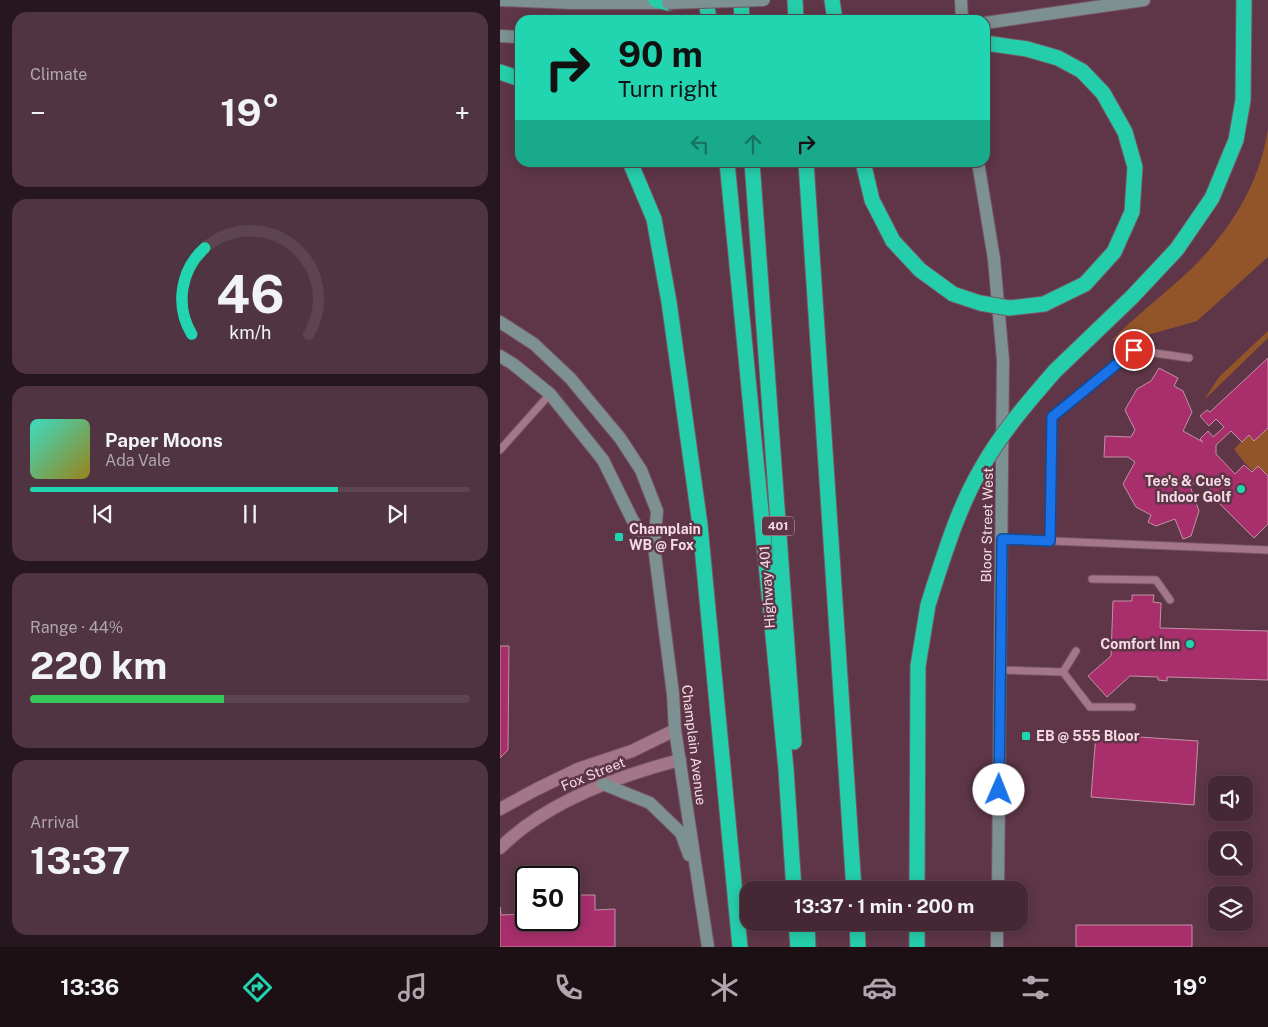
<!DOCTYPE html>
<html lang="en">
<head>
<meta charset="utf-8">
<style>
  :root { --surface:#462835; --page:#503441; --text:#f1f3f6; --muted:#b0a6ad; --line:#5e4450; --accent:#20d5b0 }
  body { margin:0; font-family:"Public Sans",sans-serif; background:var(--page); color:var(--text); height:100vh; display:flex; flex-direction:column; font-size:19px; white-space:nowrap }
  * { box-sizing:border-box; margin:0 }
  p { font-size:16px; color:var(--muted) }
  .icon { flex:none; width:28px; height:28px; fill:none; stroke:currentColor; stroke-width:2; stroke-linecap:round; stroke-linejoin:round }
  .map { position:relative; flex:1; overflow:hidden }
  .drawer { display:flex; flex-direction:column; gap:12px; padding:12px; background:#26161d; width:500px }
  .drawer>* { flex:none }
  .hud { position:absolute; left:15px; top:15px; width:475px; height:152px; border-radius:15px; box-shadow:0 2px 12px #0003,0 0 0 1px var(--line); background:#20d5b0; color:#111; overflow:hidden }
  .buttons { position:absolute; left:708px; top:776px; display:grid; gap:10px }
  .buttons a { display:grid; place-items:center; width:45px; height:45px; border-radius:10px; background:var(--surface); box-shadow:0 2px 12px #0003,0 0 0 1px var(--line); font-size:25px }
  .speed { position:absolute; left:15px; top:866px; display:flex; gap:10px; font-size:25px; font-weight:700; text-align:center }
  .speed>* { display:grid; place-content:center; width:65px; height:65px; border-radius:50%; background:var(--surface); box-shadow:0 2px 12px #0003,0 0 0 1px var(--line); line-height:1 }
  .speed .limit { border:2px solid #111; border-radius:8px; background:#fff; color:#111 }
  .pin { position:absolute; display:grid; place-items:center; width:42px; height:42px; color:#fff; margin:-21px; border:2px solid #fff; border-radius:50%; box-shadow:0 1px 5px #0007 }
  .me { position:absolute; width:55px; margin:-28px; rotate:1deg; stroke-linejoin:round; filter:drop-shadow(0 0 4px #0008) }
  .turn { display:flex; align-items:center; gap:18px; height:105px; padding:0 20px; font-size:22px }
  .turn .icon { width:65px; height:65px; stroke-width:2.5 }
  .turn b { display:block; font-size:35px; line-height:42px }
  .lanes { display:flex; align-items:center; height:48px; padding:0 20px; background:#0003; justify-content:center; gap:25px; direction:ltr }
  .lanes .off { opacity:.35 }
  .big { font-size:38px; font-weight:700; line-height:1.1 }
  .drawer .tile { flex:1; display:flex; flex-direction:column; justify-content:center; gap:8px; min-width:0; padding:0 18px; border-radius:15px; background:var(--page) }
  .drawer .dial { align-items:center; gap:0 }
  .dial svg { height:130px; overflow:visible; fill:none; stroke:var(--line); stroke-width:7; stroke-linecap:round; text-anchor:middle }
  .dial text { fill:var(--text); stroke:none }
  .song { display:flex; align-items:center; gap:15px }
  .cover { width:60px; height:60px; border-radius:8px; background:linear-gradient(135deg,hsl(170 70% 55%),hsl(50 70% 35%)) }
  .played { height:5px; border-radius:2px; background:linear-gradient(90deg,var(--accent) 70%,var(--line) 70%) }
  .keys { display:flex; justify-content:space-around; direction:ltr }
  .heat { display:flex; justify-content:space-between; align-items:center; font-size:28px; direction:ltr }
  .charge { height:8px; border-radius:4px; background:linear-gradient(90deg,#34c759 44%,var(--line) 0) }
  .trip { position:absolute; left:240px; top:881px; width:288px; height:50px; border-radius:15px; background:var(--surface); box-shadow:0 2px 12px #0003,0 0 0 1px var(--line); font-weight:700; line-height:50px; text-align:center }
  .dock { display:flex; height:80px; justify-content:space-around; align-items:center; background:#1c1015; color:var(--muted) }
  .dock .icon { width:35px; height:35px }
  .dock .active { color:var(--accent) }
  .dock b { font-size:22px; color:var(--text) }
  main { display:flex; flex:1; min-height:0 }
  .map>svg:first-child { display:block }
  .green { fill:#92552a }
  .building { fill:#a82f6c; stroke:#c192a5 }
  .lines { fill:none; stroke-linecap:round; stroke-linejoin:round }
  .lane-casing { stroke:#775664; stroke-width:9 }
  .street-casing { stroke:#775664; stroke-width:14 }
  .secondary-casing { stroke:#775664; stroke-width:14 }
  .highway-casing { stroke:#775664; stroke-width:17 }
  .lane { stroke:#a37688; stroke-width:7 }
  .street { stroke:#a37688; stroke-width:12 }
  .secondary { stroke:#7d9092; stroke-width:12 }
  .highway { stroke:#25ceab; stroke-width:15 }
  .secondary-bridge-casing { stroke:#775664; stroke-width:14; stroke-linecap:butt }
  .highway-bridge-casing { stroke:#775664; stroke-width:17; stroke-linecap:butt }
  .secondary-bridge { stroke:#7d9092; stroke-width:12 }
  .highway-bridge { stroke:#25ceab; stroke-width:15 }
  .route-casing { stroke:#114b97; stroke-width:12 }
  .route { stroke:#1a73e8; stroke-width:9 }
  .poi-dot { fill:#20d5b0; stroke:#5e3647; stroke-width:2 }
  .labels { text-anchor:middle; stroke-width:5; stroke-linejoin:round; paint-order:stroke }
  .shield { fill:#5e3647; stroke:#c7aab5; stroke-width:1 }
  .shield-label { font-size:12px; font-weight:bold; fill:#f4dbe4 }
  .poi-label { font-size:14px; font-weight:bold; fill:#f4dbe4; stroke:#5e3647; text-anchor:end }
  .street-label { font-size:14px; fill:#f4dbe4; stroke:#5e3647 }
</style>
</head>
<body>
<main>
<section class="drawer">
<div class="tile"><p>Climate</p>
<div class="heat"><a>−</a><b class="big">19°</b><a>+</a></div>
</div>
<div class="tile dial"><svg viewBox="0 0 100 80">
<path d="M14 69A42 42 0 1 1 86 69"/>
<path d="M14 69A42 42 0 0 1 22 16" stroke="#20d5b0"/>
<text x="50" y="56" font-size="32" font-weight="700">46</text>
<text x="50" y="72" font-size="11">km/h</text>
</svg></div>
<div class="tile">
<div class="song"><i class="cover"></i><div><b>Paper Moons</b><p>Ada Vale</p></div></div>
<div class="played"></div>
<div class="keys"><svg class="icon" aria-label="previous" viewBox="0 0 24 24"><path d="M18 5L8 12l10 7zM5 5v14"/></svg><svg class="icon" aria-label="pause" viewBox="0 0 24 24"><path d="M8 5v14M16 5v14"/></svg><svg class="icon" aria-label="next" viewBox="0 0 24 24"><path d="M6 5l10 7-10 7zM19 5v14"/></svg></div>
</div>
<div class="tile"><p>Range · 44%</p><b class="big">220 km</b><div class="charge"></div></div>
<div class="tile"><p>Arrival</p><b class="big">13:37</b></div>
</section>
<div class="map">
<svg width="768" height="947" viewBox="0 0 768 947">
  <rect width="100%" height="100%" fill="#5e3647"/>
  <!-- green -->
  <path class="green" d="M 768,128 L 768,257 L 697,321 L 644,336 L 612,340 C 633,319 655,301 677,282 C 723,242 760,188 768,128 Z
    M 768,331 L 768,338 L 704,400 L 719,377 Z
    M 768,416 L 768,488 L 744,462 L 734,449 Z"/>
  <!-- building -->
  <path class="building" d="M 768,358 L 768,428 L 754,441 L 749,435 L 742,442 L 731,431 L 716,445 L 716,454 L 735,474 L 744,465 L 752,472 L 758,466 L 768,476 L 768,524 L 754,538 L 708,492 L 715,484 L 706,476 L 690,486 L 699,511 L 691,536 L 683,539 L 675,519 L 656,526 L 648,522 L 651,515 L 636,507 L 623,484 L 635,462 L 628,457 L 604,457 L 605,436 L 631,437 L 635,430 L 625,410 L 637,389 L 651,381 L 659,368 L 678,378 L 674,386 L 683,391 L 692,412 L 683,431 L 703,442 L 700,439 L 708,431 L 713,437 L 724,427 L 716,419 L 709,426 L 700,416 L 707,410 L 710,412 Z
    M 632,595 L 654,595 L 653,602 L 661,603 L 660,628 L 768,631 L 768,680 L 667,677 L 667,681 L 658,680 L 658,677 L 630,676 L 607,697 L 588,676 L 611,656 L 613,601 L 632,601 Z
    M 0,646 L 9,646 L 8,750 L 0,758 Z
    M 596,734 L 698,741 L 694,805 L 591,797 Z
    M 70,895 L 95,895 L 95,910 L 115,909 L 115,947 L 0,947 L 0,907 L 1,915 L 26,914 L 26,920 L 69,920 Z
    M 576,925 L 692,925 L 692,947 L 576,947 Z"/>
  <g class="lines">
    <!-- lane casing -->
    <g class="lane-casing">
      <path id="lane" d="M 0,450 L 50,394
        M 502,539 L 768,550
        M 550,541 L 552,417 L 634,350 L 689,358
        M 592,579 L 656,580 L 670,600
        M 500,670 L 563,672
        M 563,672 L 590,707 L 632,707
        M 563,672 L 576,651"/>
    </g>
    <!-- street casing -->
    <g class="street-casing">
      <path id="street" d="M 0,809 L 35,790 L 78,769 L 132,751 L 175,730
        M 0,848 C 46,802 118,776 180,760"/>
    </g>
    <!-- secondary casing -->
    <g class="secondary-casing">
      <path id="secondary" d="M 0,0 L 72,3 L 166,3
        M 461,0 L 462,20
        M 485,23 L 644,0
        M 0,36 L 20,37
        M 478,162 L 494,259 L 503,360 L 498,890
        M 0,322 L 34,344 L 70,378 L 120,438 L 141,470 L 157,511 L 154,546 L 173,694 L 175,730 L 208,947
        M 0,356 L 13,364 L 50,394 L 103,460 L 133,521 L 154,546
        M 103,784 L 150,803 L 181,833 L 189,855
        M 497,947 L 497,922"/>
    </g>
    <!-- highway casing -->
    <g class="highway-casing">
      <path id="highway" d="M 156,0 L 168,3
        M 206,0 L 209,20
        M 241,0 L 242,20
        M 295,0 L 296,20
        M 332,0 L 335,20
        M 485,43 L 527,49 L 558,58 L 582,71 L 603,93 L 625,132 L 635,167 L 632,212 L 614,252 L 585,284 L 544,304
        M 0,72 L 20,79
        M 130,162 L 154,219 L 169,302 L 200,525 L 240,947
        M 227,162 L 286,769 L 294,890
        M 252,162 L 294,742
        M 306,162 L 354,890
        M 363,162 L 372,200 L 393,241 L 420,270 L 453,294
        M 555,371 L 632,297 L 677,249 L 712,198 L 736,140 L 743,100 L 744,0
        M 417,890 L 418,666 L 428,605 L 434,586
        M 296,922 L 298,947
        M 307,922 L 308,947
        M 357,922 L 358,947
        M 417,947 L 417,922"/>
    </g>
    <!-- lane -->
    <use href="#lane" class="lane"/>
    <!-- street -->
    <use href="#street" class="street"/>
    <!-- secondary -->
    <use href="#secondary" class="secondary"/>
    <!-- highway -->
    <use href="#highway" class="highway"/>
    <!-- secondary-bridge casing -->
    <g class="secondary-bridge-casing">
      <path id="secondary-bridge" d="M 168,3 L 264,0"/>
    </g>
    <!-- highway-bridge casing -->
    <g class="highway-bridge-casing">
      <path id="highway-bridge" d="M 453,294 L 480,303 L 509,308 L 544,304
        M 434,586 C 447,546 460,505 481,469 C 501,433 528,402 555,371"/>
    </g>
    <!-- secondary-bridge -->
    <use href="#secondary-bridge" class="secondary-bridge"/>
    <!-- highway-bridge -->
    <use href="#highway-bridge" class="highway-bridge"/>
  </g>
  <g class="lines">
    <!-- route casing -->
    <g class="route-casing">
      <path id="route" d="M 499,790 L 502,539 L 550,541 L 552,417 L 634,350"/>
    </g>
    <!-- route -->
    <use href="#route" class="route"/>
  </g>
  <!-- markers -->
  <g class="poi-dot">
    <circle cx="741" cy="489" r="5"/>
    <rect x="114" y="532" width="10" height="10" rx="2.5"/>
    <circle cx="690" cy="644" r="5"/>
    <rect x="521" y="731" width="10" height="10" rx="2.5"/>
  </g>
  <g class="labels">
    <!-- shield labels -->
    <rect class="shield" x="262" y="516.5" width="32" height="19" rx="4"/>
    <g class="shield-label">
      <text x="278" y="530">401</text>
    </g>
    <!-- poi labels -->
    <g class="poi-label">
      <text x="731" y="486">Tee's &amp; Cue's<tspan x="731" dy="16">Indoor Golf</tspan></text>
      <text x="129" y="534" text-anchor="start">Champlain<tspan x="129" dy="16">WB @ Fox</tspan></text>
      <text x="680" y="649">Comfort Inn</text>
      <text x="536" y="741" text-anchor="start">EB @ 555 Bloor</text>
    </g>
    <!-- street labels -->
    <g class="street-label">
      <text transform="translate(487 525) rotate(-89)" y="5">Bloor Street West</text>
      <text transform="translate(267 587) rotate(-94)" y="5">Highway 401</text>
      <text transform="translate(194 745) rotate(83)" y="5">Champlain Avenue</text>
      <text transform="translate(93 774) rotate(-22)" y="5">Fox Street</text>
    </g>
  </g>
</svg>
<div class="buttons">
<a><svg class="icon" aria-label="sound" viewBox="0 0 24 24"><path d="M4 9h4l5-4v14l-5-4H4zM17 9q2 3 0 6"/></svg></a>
<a><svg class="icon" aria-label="search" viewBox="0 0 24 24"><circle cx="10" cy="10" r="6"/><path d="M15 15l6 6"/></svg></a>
<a><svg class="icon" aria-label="layers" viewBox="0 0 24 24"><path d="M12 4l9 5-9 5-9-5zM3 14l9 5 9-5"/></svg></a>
</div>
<div class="speed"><div class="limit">50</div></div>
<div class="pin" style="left:634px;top:350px;background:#d93025"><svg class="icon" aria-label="arrive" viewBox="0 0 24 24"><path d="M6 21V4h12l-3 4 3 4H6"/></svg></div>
<svg class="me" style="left:499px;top:790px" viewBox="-20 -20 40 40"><circle r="19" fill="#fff"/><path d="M0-13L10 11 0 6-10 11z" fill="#1a73e8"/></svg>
<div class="trip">13:37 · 1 min · 200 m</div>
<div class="hud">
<div class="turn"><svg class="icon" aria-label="right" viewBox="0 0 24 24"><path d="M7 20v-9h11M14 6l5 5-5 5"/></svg><div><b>90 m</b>Turn right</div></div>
<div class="lanes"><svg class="icon off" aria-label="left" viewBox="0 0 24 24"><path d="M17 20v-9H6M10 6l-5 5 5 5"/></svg><svg class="icon off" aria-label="ahead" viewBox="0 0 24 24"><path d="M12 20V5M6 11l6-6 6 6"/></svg><svg class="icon" aria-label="right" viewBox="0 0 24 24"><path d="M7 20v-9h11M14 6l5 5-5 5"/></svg></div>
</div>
</div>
</main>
<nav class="dock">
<b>13:36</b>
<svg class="icon active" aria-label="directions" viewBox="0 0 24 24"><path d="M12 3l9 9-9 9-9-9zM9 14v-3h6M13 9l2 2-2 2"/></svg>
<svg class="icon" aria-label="music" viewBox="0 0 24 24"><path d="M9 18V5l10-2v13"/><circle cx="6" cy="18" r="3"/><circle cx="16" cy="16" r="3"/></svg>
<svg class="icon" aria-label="phone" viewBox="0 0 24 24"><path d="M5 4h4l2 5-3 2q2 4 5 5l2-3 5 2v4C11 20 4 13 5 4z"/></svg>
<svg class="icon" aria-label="climate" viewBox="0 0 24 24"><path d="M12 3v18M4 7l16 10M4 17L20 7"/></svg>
<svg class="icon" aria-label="car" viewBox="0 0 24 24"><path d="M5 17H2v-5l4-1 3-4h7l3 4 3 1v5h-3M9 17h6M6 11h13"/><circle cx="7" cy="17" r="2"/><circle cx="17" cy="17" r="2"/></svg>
<svg class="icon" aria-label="filters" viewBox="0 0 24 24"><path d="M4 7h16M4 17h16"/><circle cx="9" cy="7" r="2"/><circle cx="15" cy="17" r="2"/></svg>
<b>19°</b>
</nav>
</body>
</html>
